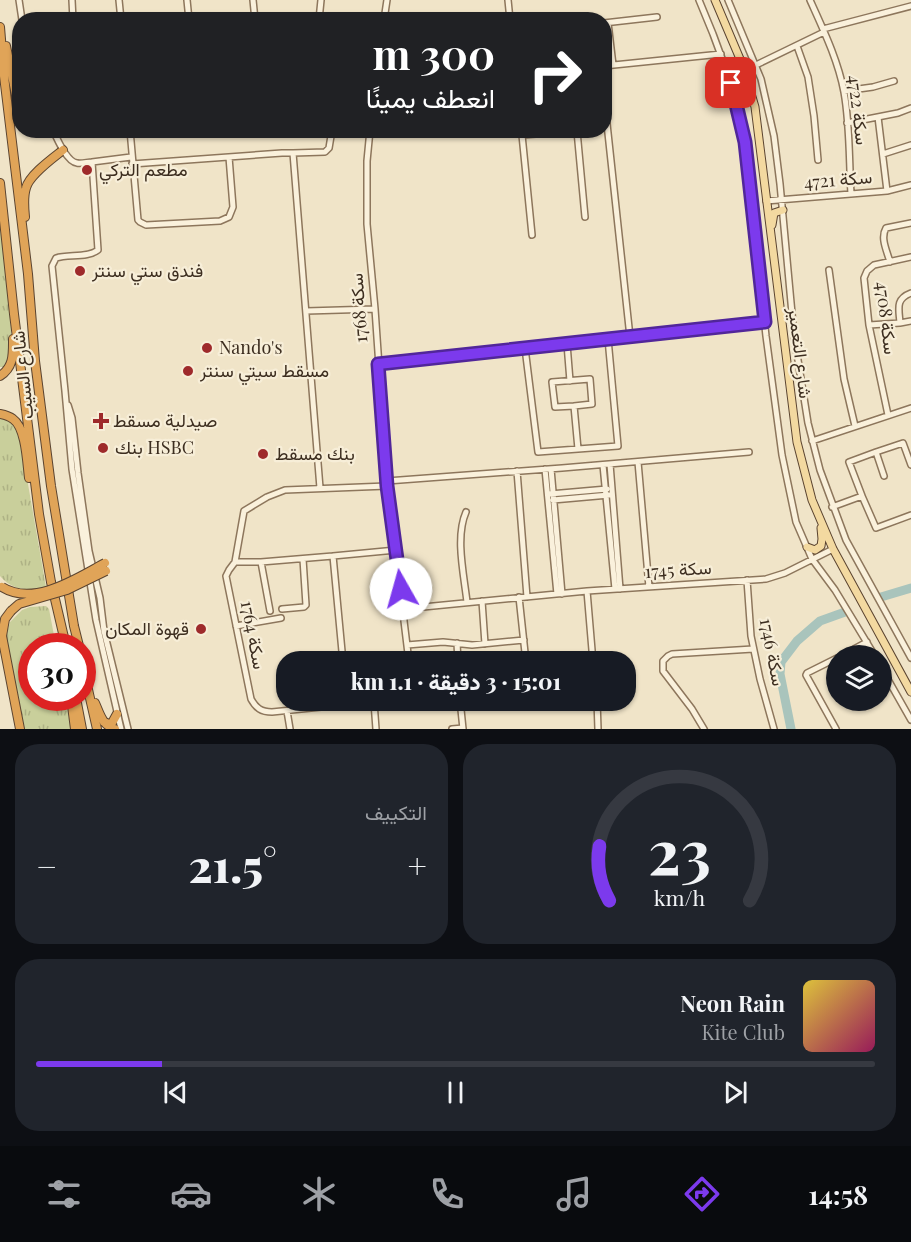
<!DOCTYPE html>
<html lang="ar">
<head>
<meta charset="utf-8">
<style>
  :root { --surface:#171b24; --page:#20242c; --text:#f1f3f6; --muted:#9ea1a6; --line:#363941; --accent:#7c3aed }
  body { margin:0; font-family:"Playfair Display",Vazirmatn,serif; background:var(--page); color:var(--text); direction:rtl; height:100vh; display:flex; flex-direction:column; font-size:22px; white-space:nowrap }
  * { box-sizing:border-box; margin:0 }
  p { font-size:20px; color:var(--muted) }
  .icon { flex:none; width:33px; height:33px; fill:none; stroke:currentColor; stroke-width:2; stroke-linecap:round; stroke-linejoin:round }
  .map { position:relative; height:729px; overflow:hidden; direction:ltr }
  .side { display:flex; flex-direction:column; gap:15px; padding:15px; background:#0d0f14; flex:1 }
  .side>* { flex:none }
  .guide { position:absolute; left:12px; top:12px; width:600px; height:126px; border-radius:24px; box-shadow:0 2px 4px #0004; direction:rtl; background:#202124; color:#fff; overflow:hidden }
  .buttons { position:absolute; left:826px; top:645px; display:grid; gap:12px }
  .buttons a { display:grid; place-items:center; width:66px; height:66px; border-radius:50%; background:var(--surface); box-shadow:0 2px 4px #0004; font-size:30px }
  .speed { position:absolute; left:18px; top:633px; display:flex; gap:12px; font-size:30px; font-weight:700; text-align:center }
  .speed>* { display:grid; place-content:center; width:78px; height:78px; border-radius:50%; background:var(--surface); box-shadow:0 2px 4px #0004; line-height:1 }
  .speed .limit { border:9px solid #d22; background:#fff; color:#111 }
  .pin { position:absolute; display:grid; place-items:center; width:51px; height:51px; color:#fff; margin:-26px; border-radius:12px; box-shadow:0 3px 9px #0006 }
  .me { position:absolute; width:66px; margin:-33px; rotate:353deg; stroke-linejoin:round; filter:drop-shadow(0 0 4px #0008) }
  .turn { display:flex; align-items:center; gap:21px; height:126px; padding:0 18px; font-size:27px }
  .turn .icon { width:78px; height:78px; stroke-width:2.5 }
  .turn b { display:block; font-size:42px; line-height:51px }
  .big { font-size:45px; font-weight:800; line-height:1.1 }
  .side .tile { flex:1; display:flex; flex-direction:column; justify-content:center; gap:9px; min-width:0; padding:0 21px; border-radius:24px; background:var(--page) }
  .side .dial { align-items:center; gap:0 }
  .dial svg { height:156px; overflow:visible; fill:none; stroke:var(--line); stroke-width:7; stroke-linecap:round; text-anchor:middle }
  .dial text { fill:var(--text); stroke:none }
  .song { display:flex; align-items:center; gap:18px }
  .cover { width:72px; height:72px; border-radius:9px; background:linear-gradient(135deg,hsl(50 70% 55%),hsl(330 70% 35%)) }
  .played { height:6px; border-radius:3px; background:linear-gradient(90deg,var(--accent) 15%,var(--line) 15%) }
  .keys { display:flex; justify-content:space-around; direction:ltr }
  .heat { display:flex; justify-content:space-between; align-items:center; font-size:33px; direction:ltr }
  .side .tiles { flex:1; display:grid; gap:15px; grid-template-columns:1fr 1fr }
  .tile:last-child { grid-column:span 2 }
  .trip { position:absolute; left:276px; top:651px; width:360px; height:60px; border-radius:24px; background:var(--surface); box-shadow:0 2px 4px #0004; font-weight:800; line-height:60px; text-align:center; direction:rtl }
  .tabs { display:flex; height:96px; justify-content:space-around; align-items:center; background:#090b0e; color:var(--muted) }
  .tabs .icon { width:42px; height:42px }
  .tabs .selected { color:var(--accent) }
  .tabs b { font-size:27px; color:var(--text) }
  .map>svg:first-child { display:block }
  .grass { fill:url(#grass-tufts) }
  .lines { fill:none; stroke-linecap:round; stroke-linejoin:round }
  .river { stroke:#a9c4bc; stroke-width:9 }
  .minor-casing { stroke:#8d765c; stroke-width:8 }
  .major-casing { stroke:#5b4430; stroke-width:9 }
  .highway-casing { stroke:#5b4430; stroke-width:10 }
  .minor { stroke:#faf1dc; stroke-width:5 }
  .major { stroke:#f3d9a0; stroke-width:7 }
  .highway { stroke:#e0a458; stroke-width:8 }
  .highway-bridge-casing { stroke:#5b4430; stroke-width:10; stroke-linecap:butt }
  .highway-bridge { stroke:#e0a458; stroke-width:8 }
  .route-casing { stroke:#51269a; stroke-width:15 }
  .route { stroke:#7c3aed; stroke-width:10 }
  .poi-dot { fill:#9e2a2b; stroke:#f7eed8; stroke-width:2 }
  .labels { text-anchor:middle; stroke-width:4.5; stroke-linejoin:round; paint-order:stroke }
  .street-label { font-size:18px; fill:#3d2e20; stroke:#f7eed8 }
  .poi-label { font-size:18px; fill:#3d2e20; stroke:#f7eed8; text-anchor:start }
</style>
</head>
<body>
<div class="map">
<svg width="911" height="729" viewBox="0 0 911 729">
  <defs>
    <pattern id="grass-tufts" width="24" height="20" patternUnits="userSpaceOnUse" patternTransform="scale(1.5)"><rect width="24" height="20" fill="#c9cf9b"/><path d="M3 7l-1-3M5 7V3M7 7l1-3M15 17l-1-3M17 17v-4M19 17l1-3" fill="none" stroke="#aeb285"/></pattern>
  </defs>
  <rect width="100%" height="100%" fill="#f0e4c8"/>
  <!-- grass -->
  <path class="grass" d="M 0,228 C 3,248 20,356 5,367 C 3,368 2,367 0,367 Z
    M 0,417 C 16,419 18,431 21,444 L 46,587 C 28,591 13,591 0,576 Z
    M 46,606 L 49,609 L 56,646 L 32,646 L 32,698 L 65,698 L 71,729 L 24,729 L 7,650 L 7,633 L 10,622 L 22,610 L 30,607 Z"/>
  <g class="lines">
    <!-- river -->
    <path class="river" d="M 881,597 L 911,588
      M 791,729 L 780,674 L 781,662 L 797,641 L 820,621 L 845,612"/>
    <!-- minor casing -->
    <g class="minor-casing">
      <path id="minor" d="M 19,0 L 22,20
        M 72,0 L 73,20
        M 119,0 L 121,20
        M 187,0 L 189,20
        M 253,0 L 255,20
        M 508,0 L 510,20
        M 699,0 L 713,34 L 731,83 L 745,142 L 766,336 L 782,455 L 796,522 L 812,559 L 835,590 L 875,656
        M 728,0 L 761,79 L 774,136 L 780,184 L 794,335 L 808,423 L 820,470 L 846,540 L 911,658
        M 810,0 C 823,29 838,60 844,92 C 850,125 849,160 851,194
        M 319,20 L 321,0
        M 384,20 L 387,0
        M 604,23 L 657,17
        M 608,23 L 613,65
        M 823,29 L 911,6
        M 797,46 L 808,77 L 814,116 L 818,160
        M 756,65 L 824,32
        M 604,66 L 721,54
        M 844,91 L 873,87 L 894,81
        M 604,96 L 630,337
        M 878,117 L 887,191
        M 847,123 L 898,113 L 911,108
        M 53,130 C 57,139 67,162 77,163 C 81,164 88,162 92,162 L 98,250 C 88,258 68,254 56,258 L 52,266 L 65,391 L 72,469 L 96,620 L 121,729
        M 130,130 L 138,220 L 140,222 L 146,225 L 220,221 L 229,217 L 233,207 L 229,157
        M 370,130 L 367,161 L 367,224 L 375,309 L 387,481 L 409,662
        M 522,130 L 522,135 L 577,131 L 585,217
        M 522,135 L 532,235
        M 293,153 L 325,152 L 329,148 L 332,130
        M 883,154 L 911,145
        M 92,162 L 131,157
        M 132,164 L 282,153 L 293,153 L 320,488
        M 766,201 L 887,191 L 911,185
        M 890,262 C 887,251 880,238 886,228 L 911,223
        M 829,270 L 844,379 L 855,426
        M 306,311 L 375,309
        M 900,323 C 899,309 895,299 911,293
        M 869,325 L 900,323 L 911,321
        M 567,344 L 570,381
        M 525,348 L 538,452 L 618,446 L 608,339
        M 378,364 L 765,323
        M 68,405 L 72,418 L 78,473 L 89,551 L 100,598 L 104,631 L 128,729
        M 574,406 L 592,404 L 590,379 L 552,382 L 555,407 L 574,406 L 578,449
        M 888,415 L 869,325 L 864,278 L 867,271 L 874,265 L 911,257
        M 812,441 L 911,408
        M 638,462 L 649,587
        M 610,464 L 620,589
        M 603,465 L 615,589
        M 545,469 L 557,594
        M 551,469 L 562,594
        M 517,471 L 527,597
        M 884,476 L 876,452 L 903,443 L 911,465
        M 387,481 L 562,468 L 749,452
        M 550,494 L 607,489
        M 862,496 L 849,462 L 876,452
        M 553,500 L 609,495
        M 832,507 L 862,496 L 876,528 L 911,515
        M 466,512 C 455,537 464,575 467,602
        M 333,556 L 343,662
        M 235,562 L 244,511 L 267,497 L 285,490 L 387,486
        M 261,562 L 270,611
        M 747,580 L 751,636 L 760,679 L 774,729
        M 587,591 L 593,662
        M 519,597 L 526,662
        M 482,601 L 485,644
        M 282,609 L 304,607 L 306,605 L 303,559
        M 403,609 L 587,591 L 766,579 L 785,573 L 833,549
        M 236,626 L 281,618
        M 457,643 L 458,662
        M 407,645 L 443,642 L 472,645 L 524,640
        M 841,656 L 867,642
        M 287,661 L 287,662
        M 882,669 L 911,720
        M 291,700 L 291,710
        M 389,700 L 272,712 C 261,712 256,708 251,699 L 226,576 L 229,570 L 235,562 L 261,562 L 333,556 L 396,550
        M 460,700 L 463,729
        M 597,700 L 598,729
        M 374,702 L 376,729
        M 287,711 L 290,729
        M 452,729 L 463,728
        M 704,729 L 692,709 L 663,671 L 663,661 L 668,656 L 672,654 L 753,649
        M 836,729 L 806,675 L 807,673 L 837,658"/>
    </g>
    <!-- major casing -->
    <g class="major-casing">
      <path id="major" d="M 715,0 L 743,66 L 755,107 L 797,442 L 812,500 L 833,549 L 911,692
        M 772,225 L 774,213 L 783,210
        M 807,547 L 815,550 L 821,546 L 822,539 L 821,528"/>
    </g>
    <!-- highway casing -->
    <g class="highway-casing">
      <path id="highway" d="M 0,27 L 4,76 L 28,274 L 35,361 L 51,486 L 74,626 L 79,646
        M 6,46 L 17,100 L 20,105
        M 0,183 L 14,314 L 39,514 L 51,582 L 66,646
        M 25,217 C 24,207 23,197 26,188 C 29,175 53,158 63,150
        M 0,376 C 14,367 13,354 13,339
        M 0,414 C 5,415 9,416 13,419 C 26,428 27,462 29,478
        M 11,611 L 5,619 L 2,636 L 20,729
        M 82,663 L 97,729
        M 71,698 L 75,729
        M 76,698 L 82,729
        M 95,703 C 100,714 102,725 115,729
        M 104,722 L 109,724 L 112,723 L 117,714"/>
    </g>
    <!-- minor -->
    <use href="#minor" class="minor"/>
    <!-- major -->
    <use href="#major" class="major"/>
    <!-- highway -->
    <use href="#highway" class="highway"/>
    <!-- highway-bridge casing -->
    <g class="highway-bridge-casing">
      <path id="highway-bridge" d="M 2,587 C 34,607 77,578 105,563
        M 11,611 L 19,604 L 67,590 L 106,571"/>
    </g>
    <!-- highway-bridge -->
    <use href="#highway-bridge" class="highway-bridge"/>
  </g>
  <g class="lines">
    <!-- route casing -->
    <g class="route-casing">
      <path id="route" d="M 401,589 L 387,486 L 378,364 L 765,322 L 745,142 L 731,83"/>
    </g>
    <!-- route -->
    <use href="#route" class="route"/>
  </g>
  <!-- markers -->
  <g class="poi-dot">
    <circle cx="87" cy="170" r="6"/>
    <circle cx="80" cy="271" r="6"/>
    <circle cx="207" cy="348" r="6"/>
    <circle cx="188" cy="371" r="6"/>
    <path d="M98 412h6v6h6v6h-6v6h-6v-6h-6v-6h6z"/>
    <circle cx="103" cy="448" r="6"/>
    <circle cx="263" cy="454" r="6"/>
    <circle cx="201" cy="629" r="6"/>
  </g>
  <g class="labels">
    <!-- street labels -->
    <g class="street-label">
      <text transform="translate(858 110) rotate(83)" y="6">سكة 4722</text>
      <text transform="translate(838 180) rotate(-5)" y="6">سكة 4721</text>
      <text transform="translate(359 308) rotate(-94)" y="6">سكة 1768</text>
      <text transform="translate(886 318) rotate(83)" y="6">سكة 4708</text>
      <text transform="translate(800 353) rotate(83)" y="6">شارع التعمير</text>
      <text transform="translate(23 375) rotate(-96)" y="6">شارع السيب</text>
      <text transform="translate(678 570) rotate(-4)" y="6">سكة 1745</text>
      <text transform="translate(253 635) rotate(79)" y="6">سكة 1764</text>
      <text transform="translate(772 652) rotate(79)" y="6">سكة 1746</text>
    </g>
    <!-- poi labels -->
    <g class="poi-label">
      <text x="99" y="176">مطعم التركي</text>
      <text x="92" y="277">فندق ستي سنتر</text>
      <text x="219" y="354">Nando's</text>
      <text x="200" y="377">مسقط سيتي سنتر</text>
      <text x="113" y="427">صيدلية مسقط</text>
      <text x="115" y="454">بنك HSBC</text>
      <text x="275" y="460">بنك مسقط</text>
      <text x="189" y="635" text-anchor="end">قهوة المكان</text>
    </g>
  </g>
</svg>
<div class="buttons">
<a><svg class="icon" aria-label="layers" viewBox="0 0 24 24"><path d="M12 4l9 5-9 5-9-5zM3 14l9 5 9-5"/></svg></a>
</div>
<div class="speed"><div class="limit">30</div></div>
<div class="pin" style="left:731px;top:83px;background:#d93025"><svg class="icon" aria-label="arrive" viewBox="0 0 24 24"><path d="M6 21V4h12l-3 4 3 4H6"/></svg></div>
<svg class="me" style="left:401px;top:589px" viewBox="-20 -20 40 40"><circle r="19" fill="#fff"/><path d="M0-13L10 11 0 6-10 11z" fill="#7c3aed"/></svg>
<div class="trip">15:01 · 3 دقيقة · 1.1 km</div>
<div class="guide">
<div class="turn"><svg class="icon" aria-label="right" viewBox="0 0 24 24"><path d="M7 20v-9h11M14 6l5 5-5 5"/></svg><div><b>300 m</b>انعطف يمينًا</div></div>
</div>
</div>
<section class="side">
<div class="tiles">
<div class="tile dial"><svg viewBox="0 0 100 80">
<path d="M14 69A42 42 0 1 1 86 69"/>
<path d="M14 69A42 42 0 0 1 9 41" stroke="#7c3aed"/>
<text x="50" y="56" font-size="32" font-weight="700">23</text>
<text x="50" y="72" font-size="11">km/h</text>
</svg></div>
<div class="tile"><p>التكييف</p>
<div class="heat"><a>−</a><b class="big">21.5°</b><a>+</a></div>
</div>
<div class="tile">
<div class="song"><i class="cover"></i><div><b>Neon Rain</b><p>Kite Club</p></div></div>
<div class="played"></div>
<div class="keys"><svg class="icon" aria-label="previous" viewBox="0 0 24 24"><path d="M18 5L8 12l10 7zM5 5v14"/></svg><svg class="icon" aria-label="pause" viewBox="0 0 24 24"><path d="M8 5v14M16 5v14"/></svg><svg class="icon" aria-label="next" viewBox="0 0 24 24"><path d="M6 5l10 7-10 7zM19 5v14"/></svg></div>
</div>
</div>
</section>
<nav class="tabs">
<b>14:58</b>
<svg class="icon selected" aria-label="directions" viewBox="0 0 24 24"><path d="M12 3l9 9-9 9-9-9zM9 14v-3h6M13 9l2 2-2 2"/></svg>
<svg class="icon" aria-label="music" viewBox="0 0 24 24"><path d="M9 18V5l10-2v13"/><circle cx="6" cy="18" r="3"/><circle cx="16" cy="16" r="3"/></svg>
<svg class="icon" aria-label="phone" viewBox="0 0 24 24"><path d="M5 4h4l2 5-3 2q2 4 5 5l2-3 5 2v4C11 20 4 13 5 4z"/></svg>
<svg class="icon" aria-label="climate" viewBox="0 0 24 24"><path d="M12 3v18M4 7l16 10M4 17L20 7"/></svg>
<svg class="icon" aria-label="car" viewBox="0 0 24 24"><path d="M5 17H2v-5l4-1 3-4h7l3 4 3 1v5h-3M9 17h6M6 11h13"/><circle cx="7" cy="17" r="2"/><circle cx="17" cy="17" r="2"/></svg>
<svg class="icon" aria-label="filters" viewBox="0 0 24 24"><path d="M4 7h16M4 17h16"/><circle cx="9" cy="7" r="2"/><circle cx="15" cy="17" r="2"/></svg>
</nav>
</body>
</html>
